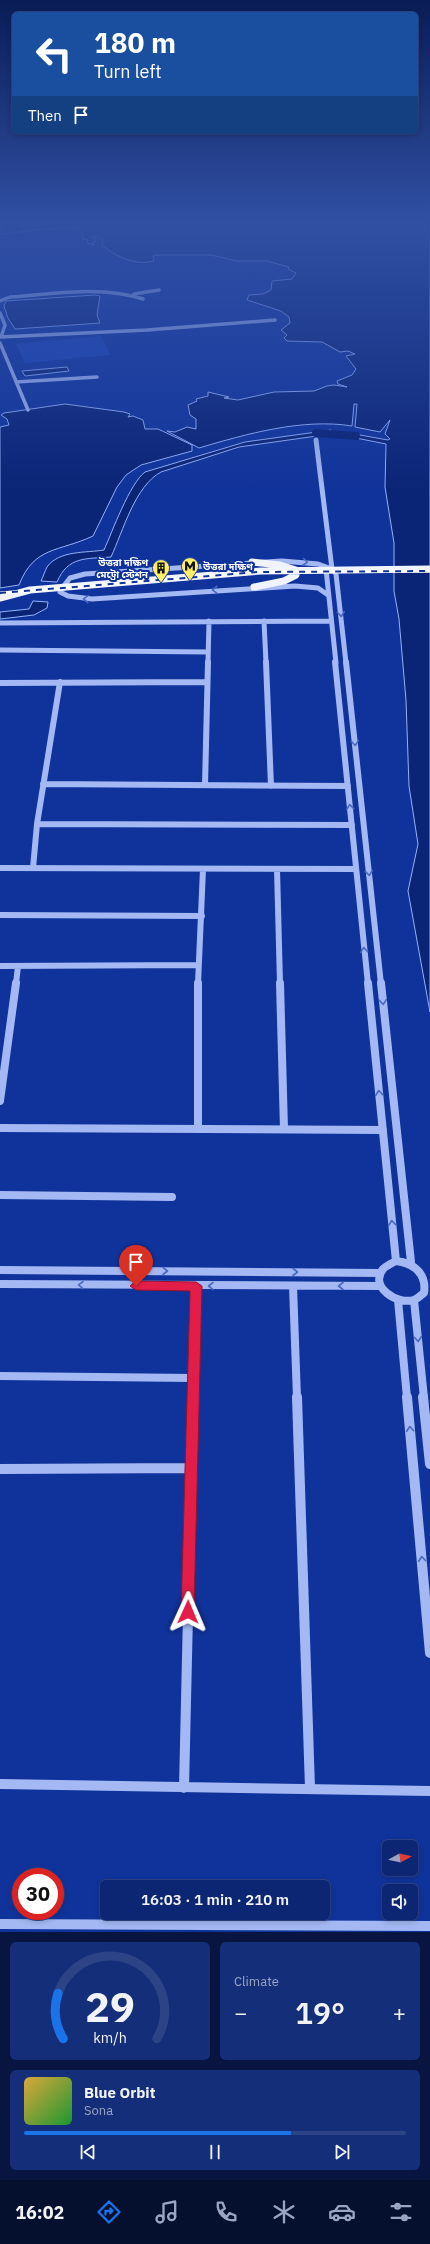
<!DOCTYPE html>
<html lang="en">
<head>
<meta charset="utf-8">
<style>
  :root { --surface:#0c2674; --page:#152e79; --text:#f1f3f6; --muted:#9aa5c5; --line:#2c4386; --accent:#1a73e8 }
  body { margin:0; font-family:"IBM Plex Sans","Noto Sans Bengali",sans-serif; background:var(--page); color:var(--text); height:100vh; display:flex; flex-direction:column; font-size:15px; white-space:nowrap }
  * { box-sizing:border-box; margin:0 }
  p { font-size:13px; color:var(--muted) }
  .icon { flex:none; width:22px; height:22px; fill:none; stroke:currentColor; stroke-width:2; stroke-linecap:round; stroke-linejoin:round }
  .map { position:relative; height:1932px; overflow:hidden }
  .sheet { display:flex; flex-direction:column; gap:10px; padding:10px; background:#071540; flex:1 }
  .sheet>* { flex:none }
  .top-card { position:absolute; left:12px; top:12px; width:406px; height:122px; border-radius:6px; box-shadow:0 2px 6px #0003,0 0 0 1px var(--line); background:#1a4fa0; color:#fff; overflow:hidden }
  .needle { width:26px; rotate:82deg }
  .controls { position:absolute; left:382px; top:1840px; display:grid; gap:8px }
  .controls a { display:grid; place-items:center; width:36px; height:36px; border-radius:6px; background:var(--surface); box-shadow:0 2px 6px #0003,0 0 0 1px var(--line); font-size:20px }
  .speed { position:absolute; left:12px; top:1868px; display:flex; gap:8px; font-size:20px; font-weight:700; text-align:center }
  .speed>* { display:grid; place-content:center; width:52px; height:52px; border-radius:50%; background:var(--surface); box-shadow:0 2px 6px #0003,0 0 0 1px var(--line); line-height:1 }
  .speed .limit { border:6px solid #d22; background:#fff; color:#111 }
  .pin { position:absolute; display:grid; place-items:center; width:34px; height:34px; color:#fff; margin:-41px -17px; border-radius:50% 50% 50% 0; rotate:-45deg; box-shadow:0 0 4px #0007 }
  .pin .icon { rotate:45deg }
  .me { position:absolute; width:44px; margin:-22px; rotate:1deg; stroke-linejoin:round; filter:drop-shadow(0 0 3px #0008) }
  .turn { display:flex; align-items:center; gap:14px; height:84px; padding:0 16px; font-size:18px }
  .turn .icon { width:52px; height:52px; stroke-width:2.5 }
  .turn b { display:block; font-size:28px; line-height:34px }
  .then { display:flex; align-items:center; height:38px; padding:0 16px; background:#0003; gap:8px; font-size:15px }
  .big { font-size:30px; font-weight:600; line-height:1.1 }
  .sheet .tile { flex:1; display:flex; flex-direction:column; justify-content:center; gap:6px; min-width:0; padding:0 14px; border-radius:6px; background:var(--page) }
  .sheet .dial { align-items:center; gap:0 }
  .dial svg { height:104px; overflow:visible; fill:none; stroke:var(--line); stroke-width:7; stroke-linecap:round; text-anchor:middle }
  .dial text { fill:var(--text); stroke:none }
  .song { display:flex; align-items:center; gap:12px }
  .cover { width:48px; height:48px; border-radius:6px; background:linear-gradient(135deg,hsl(40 70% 55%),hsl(130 70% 35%)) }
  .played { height:4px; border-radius:2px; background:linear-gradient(90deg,var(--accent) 70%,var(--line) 70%) }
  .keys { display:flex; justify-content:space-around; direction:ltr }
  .heat { display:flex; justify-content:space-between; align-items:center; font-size:22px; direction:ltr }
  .sheet .tiles { flex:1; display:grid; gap:10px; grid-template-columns:1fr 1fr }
  .tile:last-child { grid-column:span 2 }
  .trip { position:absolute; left:100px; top:1880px; width:230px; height:40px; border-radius:6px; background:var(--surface); box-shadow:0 2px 6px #0003,0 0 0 1px var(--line); font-weight:600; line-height:40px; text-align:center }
  .tab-bar { display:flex; height:64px; justify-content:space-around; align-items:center; background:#050f2e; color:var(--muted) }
  .tab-bar .icon { width:28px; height:28px }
  .tab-bar .active { color:var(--accent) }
  .tab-bar b { font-size:18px; color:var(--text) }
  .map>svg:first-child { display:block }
  .green { fill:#1842b5 }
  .water { fill:#0a2476; stroke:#95b1f8 }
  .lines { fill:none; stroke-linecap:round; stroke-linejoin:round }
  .canal { stroke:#0a2476; stroke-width:8 }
  .minor-far4 { stroke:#a4b9f4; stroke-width:3.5 }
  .minor-far3 { stroke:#a4b9f4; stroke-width:5 }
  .minor-far2 { stroke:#a4b9f4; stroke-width:6 }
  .minor-far1 { stroke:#a4b9f4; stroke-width:8 }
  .minor { stroke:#a4b9f4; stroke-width:10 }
  .major { stroke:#f1f4ff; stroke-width:7 }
  .rail-casing { stroke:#fff; stroke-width:3 }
  .rail { stroke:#10339b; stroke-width:2; stroke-dasharray:6; stroke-linecap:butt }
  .oneway { stroke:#4b69bf }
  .route { fill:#e11d48; stroke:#92132f }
  .labels { text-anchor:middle; stroke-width:4; stroke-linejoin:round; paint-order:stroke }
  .far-poi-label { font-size:10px; font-weight:bold; fill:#fff; stroke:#10339b; text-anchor:end }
</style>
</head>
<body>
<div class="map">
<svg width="430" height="1932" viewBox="0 0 430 1932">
  <rect width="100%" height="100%" fill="#10339b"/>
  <!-- green -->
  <path class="green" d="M 101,336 L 111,355 L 25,363 L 16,344 Z"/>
  <!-- water -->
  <path class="water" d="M 0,222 L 430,222 L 430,1012 L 408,891 L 418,844 L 409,786 L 406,700 L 399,619 L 394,591 L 394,543 L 385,487 L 386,444 L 341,435 L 343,432 L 388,440 L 390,439 L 385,434 L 390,420 L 380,432 L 355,427 L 357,404 L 354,404 L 352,426 C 303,418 246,434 199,448 L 167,431 L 175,432 L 187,427 L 196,429 L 196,419 L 190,415 L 188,405 L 197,401 L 196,399 L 208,396 L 208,392 L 229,397 L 224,398 L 238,400 L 274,392 L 314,391 L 327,386 L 334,385 L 347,387 L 338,384 L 337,381 L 352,375 L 356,369 L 346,356 L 355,354 L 348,351 L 340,352 L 322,342 L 287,341 L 284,338 L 287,335 L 281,330 L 290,323 L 289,317 L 281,311 L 247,300 L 249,295 L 263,294 L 271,290 L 272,281 L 292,279 L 296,273 L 288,269 L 289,267 L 267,261 L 237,261 L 211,255 L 155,255 L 153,256 L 154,261 C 136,266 116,257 102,245 L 103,240 L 99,236 L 92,237 L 96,241 L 92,242 L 94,245 L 87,243 L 88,240 L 83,239 L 83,234 L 77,229 L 78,227 L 32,230 L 0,235 Z
    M 95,295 L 100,296 L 97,315 L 100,323 L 15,329 L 8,318 L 4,306 L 6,301 Z
    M 67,367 L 69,371 L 25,376 L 22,371 Z
    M 65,404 L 124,412 L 130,414 L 128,417 L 133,416 L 143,420 L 145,429 L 158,429 L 192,445 L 192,451 L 141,465 L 126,475 L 117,487 L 93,536 C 59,552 34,546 19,585 L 0,588 L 0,427 L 9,425 L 7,419 L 1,415 L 4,413 Z
    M 331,430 L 331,434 L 239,447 L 161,472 C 135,486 123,531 111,557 C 86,559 68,556 57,582 L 41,581 C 43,577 45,571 47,567 C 59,550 87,553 104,550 C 112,532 130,483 145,472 L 245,442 Z
    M 33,601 L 48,602 L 47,608 L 34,615 L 0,619 L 0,612 L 29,609 Z"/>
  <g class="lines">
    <!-- canal -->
    <path class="canal" d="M 316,433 L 356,436"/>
    <!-- minor-far4 -->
    <path class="minor-far4" d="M 134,294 L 159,290
      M 0,301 L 10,297 C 54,294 100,285 143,299
      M 0,313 L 5,325 L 1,337
      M 0,337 L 147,330 L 275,320
      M 0,343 L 28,410
      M 16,382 L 97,377"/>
    <!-- minor-far3 -->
    <path class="minor-far3" d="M 316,440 L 332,569
      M 326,569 L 336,663
      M 63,587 L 70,578 L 85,574 L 282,561 L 318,564 L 332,569 L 336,574 L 346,663
      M 60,592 L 68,596 L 92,599 L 295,586 L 318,588 L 328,595
      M 264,621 L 266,663
      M 0,623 L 331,621
      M 0,650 L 208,652
      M 208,663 L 209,621"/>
    <!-- minor-far2 -->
    <path class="minor-far2" d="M 266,662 L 271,786
      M 335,662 L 368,984
      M 346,662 L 381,984
      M 0,683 L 207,682
      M 43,784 L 348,786
      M 205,785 L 208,662
      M 37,824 L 352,825
      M 0,868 L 356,869
      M 33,868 L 37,824 L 60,682
      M 277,869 L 280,984
      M 0,915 L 202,916
      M 0,966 L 198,965
      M 16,984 L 18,966
      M 198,984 L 203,869"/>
    <!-- minor-far1 -->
    <path class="minor-far1" d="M 198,983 L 198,1128
      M 280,983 L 284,1129
      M 368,983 L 396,1261
      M 381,983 L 411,1262
      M 0,1101 L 16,983
      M 0,1128 L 383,1130
      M 0,1195 L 172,1197
      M 396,1261 C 414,1263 427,1274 424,1293 C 421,1295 417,1299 414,1300 C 397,1305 369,1287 383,1269 C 386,1266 392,1263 396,1261 Z
      M 0,1270 L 380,1273
      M 0,1284 L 380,1286
      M 293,1286 L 297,1398
      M 398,1300 L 407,1398
      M 414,1300 L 424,1398
      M 0,1376 L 193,1378
      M 193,1398 L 196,1286"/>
    <!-- minor -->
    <path class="minor" d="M 297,1397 L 310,1788
      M 407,1397 L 430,1653
      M 423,1397 L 430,1464
      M 0,1469 L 191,1468
      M 0,1784 L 430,1791
      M 184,1788 L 193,1397
      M 0,1924 L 430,1926"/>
    <!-- major -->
    <path class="major" d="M 252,562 L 280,565 L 296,570 L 296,575 L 284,581 L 254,587
      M 0,598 L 30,590 L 261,571 L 430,569"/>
    <!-- rail casing -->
    <g class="rail-casing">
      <path id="rail" d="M 0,593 L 258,572 L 430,571"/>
    </g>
    <!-- rail -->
    <use href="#rail" class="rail"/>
  </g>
  <!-- one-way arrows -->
  <defs><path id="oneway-chevron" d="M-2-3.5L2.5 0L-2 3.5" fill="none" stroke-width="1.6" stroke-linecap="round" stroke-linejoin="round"/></defs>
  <g class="oneway">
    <use href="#oneway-chevron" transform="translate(305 562) rotate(7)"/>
    <use href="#oneway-chevron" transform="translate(215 590) rotate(176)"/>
    <use href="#oneway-chevron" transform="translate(86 599) rotate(-177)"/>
    <use href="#oneway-chevron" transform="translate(341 614) rotate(84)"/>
    <use href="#oneway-chevron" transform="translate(355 743) rotate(84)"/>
    <use href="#oneway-chevron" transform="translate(350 807) rotate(-96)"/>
    <use href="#oneway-chevron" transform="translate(369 873) rotate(84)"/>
    <use href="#oneway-chevron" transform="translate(364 950) rotate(-96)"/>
    <use href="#oneway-chevron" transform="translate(383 1002) rotate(84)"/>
    <use href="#oneway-chevron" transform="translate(379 1093) rotate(-96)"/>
    <use href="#oneway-chevron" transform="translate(392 1223) rotate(-96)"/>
    <use href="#oneway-chevron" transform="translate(165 1271)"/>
    <use href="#oneway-chevron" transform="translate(295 1272)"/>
    <use href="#oneway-chevron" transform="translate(81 1285) rotate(-179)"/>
    <use href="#oneway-chevron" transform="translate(211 1286) rotate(180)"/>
    <use href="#oneway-chevron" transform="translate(341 1286) rotate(-180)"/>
    <use href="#oneway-chevron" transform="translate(418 1339) rotate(85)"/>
    <use href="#oneway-chevron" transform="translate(410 1429) rotate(-95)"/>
    <use href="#oneway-chevron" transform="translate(422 1559) rotate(-95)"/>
  </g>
  <!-- sky -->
  <linearGradient id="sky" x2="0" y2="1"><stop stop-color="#091c55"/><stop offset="0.45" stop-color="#3150a4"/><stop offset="1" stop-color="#3150a4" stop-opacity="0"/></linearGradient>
  <rect width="430" height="493" fill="url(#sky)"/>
  <!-- route -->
  <path class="route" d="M 136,1281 L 196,1282 L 202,1286 L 194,1612 L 192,1617 L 188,1618 L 183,1617 L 181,1612 L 190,1291 L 136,1290 L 130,1286 Z"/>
  <!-- icons -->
  <defs>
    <g id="metro-pin" transform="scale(0.9)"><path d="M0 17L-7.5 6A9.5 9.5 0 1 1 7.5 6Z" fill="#ffef67" stroke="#10339b"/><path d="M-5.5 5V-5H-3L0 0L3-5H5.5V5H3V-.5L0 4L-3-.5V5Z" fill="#111"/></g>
    <g id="building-pin" transform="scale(0.9)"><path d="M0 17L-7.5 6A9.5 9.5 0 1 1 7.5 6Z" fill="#ffef67" stroke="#10339b"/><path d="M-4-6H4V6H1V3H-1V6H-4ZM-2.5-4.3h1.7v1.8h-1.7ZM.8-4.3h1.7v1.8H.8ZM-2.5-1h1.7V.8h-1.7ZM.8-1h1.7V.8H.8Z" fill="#111"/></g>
  </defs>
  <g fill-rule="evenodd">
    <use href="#metro-pin" x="190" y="566"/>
    <use href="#building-pin" x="161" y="568"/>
  </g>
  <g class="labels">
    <!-- far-poi labels -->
    <g class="far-poi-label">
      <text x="148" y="566">উত্তরা দক্ষিণ<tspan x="148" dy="12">মেট্রো স্টেশন</tspan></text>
      <text x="203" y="570" text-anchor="start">উত্তরা দক্ষিণ</text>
    </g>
  </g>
</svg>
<div class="controls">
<a><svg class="needle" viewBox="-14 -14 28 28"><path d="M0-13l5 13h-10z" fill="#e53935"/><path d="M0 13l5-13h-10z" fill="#9aa5c5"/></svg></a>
<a><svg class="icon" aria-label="sound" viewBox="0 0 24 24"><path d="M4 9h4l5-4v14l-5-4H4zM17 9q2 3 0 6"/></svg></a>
</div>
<div class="speed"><div class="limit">30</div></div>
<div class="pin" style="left:136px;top:1286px;background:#d93025"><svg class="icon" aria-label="arrive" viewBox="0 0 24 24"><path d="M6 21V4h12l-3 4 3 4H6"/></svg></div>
<svg class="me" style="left:188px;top:1612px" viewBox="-20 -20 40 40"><path d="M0-17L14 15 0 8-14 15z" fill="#e11d48" stroke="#fff" stroke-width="4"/></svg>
<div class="trip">16:03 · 1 min · 210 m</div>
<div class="top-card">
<div class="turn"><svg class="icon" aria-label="left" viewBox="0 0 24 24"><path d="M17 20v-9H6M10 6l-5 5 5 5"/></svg><div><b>180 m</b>Turn left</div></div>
<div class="then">Then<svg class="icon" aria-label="arrive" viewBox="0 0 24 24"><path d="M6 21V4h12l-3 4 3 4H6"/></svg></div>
</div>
</div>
<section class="sheet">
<div class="tiles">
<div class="tile dial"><svg viewBox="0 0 100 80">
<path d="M14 69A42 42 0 1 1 86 69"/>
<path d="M14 69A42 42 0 0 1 10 34" stroke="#1a73e8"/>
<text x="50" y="56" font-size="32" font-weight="700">29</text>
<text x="50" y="72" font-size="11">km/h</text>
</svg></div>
<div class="tile"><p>Climate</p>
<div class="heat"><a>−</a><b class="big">19°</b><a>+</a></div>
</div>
<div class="tile">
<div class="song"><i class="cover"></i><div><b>Blue Orbit</b><p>Sona</p></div></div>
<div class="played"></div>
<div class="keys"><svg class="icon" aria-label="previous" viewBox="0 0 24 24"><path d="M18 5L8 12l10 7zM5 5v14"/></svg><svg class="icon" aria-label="pause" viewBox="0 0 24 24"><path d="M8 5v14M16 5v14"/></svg><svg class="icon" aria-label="next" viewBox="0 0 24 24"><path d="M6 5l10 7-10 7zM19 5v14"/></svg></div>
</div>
</div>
</section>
<nav class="tab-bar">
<b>16:02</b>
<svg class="icon active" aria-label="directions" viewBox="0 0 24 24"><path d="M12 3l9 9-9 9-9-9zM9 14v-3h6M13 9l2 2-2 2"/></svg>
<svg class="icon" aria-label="music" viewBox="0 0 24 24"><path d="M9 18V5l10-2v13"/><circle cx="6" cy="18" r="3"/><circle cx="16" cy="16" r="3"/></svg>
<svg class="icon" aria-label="phone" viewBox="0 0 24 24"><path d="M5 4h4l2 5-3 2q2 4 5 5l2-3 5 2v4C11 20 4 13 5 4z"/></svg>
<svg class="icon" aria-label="climate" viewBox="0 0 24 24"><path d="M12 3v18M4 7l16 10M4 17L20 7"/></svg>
<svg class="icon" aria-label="car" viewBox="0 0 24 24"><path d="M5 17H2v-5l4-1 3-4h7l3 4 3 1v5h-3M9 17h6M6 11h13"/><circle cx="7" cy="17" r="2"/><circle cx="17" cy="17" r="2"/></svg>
<svg class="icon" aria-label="filters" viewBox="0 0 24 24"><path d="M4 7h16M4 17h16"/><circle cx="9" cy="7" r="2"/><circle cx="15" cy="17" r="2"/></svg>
</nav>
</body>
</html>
